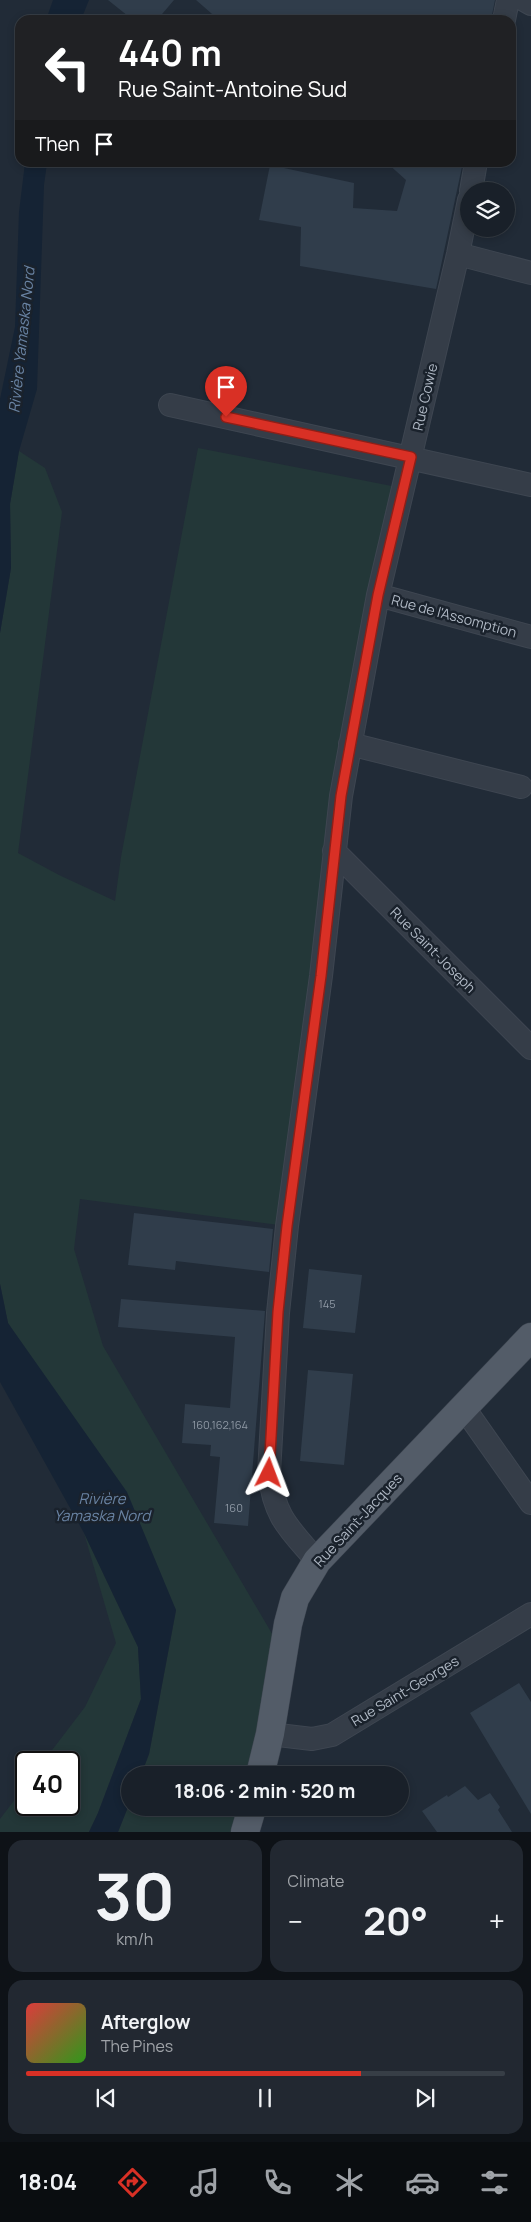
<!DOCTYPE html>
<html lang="en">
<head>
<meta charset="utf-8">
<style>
  :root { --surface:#192029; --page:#222831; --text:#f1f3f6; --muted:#9fa3a8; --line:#373e46; --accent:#d93025 }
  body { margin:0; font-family:Manrope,sans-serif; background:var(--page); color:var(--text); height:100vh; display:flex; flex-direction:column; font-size:19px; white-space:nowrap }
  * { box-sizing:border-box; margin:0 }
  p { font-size:16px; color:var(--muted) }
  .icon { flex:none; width:28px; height:28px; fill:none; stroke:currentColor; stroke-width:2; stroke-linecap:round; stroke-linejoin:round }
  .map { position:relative; height:1832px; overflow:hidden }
  .drawer { display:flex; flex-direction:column; gap:8px; padding:8px; background:#0e1217; flex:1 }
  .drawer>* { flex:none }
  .banner { position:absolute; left:15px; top:15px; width:501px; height:152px; border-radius:15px; box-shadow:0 2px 8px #0003,0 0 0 1px var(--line); background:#202124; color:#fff; overflow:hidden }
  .fabs { position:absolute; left:460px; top:182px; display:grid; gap:10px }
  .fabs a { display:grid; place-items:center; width:55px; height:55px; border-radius:50%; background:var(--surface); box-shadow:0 2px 8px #0003,0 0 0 1px var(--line); font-size:25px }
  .speed { position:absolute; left:15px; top:1751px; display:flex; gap:10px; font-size:25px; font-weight:700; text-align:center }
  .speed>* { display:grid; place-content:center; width:65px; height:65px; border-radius:50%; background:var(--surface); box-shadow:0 2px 8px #0003,0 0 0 1px var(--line); line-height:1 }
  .speed .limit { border:2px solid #111; border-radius:8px; background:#fff; color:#111 }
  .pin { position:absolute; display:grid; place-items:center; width:42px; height:42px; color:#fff; margin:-51px -21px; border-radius:50% 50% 50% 0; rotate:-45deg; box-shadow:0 0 5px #0007 }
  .pin .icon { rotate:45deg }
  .me { position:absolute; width:55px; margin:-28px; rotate:3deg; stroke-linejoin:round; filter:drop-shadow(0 0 4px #0008) }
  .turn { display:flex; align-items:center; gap:18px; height:105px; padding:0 20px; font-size:22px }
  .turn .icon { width:65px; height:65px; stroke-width:2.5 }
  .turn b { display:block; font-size:35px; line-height:42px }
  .then { display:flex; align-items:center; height:48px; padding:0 20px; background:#0003; gap:10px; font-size:19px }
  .big { font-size:38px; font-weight:700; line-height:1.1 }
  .drawer .card { flex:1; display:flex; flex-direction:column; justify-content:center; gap:8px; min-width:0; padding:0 18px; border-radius:15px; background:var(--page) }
  .drawer .dial { align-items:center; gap:0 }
  .dial b { font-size:65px; line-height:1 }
  .song { display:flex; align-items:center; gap:15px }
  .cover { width:60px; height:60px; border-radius:8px; background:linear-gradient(135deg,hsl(0 70% 55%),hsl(110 70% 35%)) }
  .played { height:5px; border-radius:2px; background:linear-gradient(90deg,var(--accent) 70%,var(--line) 70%) }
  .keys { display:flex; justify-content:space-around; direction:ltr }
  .heat { display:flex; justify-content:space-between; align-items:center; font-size:28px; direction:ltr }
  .drawer .tiles { flex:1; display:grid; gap:8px; grid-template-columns:1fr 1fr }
  .card:last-child { grid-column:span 2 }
  .trip { position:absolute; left:121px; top:1766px; width:288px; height:50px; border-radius:25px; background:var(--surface); box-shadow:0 2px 8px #0003,0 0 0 1px var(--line); font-weight:700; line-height:50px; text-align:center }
  .tab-bar { display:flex; height:80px; justify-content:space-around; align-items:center; background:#0a0d10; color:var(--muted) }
  .tab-bar .icon { width:35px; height:35px }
  .tab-bar .selected { color:var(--accent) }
  .tab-bar b { font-size:22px; color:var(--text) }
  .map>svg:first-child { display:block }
  .green { fill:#233738 }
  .water { fill:#152334 }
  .building { fill:#303d4b }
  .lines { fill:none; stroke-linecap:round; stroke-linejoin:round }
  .minor-casing { stroke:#3e4651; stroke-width:24 }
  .major-casing { stroke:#3e4651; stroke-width:29 }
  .minor { stroke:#353d48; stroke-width:22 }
  .major { stroke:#535c68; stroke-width:28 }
  .route-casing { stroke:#8d1f18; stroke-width:12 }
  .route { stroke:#d93025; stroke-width:9 }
  .labels { text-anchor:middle; stroke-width:5; stroke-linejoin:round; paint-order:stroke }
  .number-label { font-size:11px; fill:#8e98a4 }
  .street-label { font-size:14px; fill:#afb8c4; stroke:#1a222c }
  .water-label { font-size:15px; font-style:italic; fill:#6983a3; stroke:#1a222c }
</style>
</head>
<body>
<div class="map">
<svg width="531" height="1832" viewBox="0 0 531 1832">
  <rect width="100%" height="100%" fill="#212b37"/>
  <!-- green -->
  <path class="green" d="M 198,448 L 402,488 L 378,595 L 287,1226 L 80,1199 L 74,1249 L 103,1346 L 281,1649 L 260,1775 L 141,1775 L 149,1754 L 176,1610 L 8,1323 L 0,1284 L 0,633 L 11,568 L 10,504 L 19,451 L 45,468 L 62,512 L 18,853 L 59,875 L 115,901 L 121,857 Z
    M 84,1533 L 138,1647 L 141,1699 L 98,1813 L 89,1832 L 0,1832 L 0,1819 L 26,1785 L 26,1805 L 69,1805 L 69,1762 L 43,1762 L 85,1707 L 116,1643 Z
    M 130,1802 L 130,1808 L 252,1808 L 245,1832 L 118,1832 Z"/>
  <!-- water -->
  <path class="water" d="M 53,0 L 89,0 L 81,20 L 46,20 Z
    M 25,163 L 47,163 L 44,185 L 37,389 L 19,451 L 10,504 L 11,568 L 0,633 L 0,399 L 15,327 L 19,212 Z
    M 0,1284 L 8,1323 L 127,1492 L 176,1610 L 149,1754 L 141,1775 L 130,1775 L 130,1802 L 118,1832 L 89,1832 L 98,1813 L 141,1699 L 138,1647 L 84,1533 L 0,1382 Z"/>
  <!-- building -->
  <path class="building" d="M 108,0 L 174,0 L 157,20 L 133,20 Z
    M 196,0 L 495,0 L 491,20 L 219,20 Z
    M 386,162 L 463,162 L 436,289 L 300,266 L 301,227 L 259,220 L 270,165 L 354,183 L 353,208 L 397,211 L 406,180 Z
    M 134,1213 L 273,1229 L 269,1272 L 176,1261 L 175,1270 L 128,1265 Z
    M 309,1269 L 362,1275 L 355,1333 L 303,1328 Z
    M 121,1299 L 265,1311 L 248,1526 L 214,1523 L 220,1457 L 210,1456 L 211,1445 L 182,1443 L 185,1404 L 230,1408 L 235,1337 L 118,1327 Z
    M 308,1370 L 353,1374 L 344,1465 L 300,1461 Z
    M 519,1683 L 531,1702 L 531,1814 L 470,1713 Z
    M 465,1786 L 478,1800 L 490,1793 L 500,1807 L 498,1810 L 512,1832 L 437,1832 L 422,1811 L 447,1795 L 448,1797 Z"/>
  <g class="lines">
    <!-- minor casing -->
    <g class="minor-casing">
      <path id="minor" d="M 524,0 L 531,4
        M 504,20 L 508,0
        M 471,191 L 476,162
        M 458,254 L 531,273
        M 170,405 L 531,485
        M 378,595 L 531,637
        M 350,744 L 521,787
        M 334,851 L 531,1048
        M 464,1408 L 531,1503
        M 317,1561 C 289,1528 275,1519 269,1473 L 278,1313 L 287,1226 L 321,976 L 341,796 L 378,595 L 458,254 L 469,200
        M 270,1734 L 312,1739 L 332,1735 L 531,1614"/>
    </g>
    <!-- major casing -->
    <g class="major-casing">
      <path id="major" d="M 260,1775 L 270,1734 L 288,1624 L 295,1598 L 317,1561 L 531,1337
        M 245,1832 L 252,1808"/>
    </g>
    <!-- minor -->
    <use href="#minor" class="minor"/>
    <!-- major -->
    <use href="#major" class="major"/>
  </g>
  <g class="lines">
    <!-- route casing -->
    <g class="route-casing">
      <path id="route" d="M 226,417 L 411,457 L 378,595 L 341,796 L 321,976 L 287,1226 L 278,1312 L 269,1473"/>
    </g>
    <!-- route -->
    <use href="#route" class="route"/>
  </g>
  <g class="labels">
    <!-- number labels -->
    <g class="number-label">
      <text x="327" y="1308">145</text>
      <text x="220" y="1429">160,162,164</text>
      <text x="234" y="1512">160</text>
    </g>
    <!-- street labels -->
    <g class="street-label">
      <text transform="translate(425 397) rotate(-77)" y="5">Rue Cowie</text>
      <text transform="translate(454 616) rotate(15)" y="5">Rue de l'Assomption</text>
      <text transform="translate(433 950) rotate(45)" y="5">Rue Saint-Joseph</text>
      <text transform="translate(358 1520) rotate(-47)" y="5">Rue Saint-Jacques</text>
      <text transform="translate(405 1691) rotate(-31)" y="5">Rue Saint-Georges</text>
    </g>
    <!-- water labels -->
    <g class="water-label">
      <text transform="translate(22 340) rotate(-84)" y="5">Rivière Yamaska Nord</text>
      <text x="102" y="1504">Rivière<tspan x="102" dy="17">Yamaska Nord</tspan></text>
    </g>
  </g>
</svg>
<div class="fabs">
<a><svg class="icon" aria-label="layers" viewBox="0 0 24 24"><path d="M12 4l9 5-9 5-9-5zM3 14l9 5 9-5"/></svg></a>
</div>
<div class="speed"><div class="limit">40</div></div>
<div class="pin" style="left:226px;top:417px;background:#d93025"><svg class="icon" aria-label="arrive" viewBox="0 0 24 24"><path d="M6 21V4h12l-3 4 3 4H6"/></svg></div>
<svg class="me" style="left:269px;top:1473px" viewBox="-20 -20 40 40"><path d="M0-17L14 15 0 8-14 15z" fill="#d93025" stroke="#fff" stroke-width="4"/></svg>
<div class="trip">18:06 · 2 min · 520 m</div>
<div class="banner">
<div class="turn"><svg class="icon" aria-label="left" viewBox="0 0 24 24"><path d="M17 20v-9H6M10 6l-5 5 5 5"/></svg><div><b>440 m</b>Rue Saint-Antoine Sud</div></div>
<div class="then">Then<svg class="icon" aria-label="arrive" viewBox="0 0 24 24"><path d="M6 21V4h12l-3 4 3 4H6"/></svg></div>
</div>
</div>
<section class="drawer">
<div class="tiles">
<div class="card dial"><b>30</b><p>km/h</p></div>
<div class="card"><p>Climate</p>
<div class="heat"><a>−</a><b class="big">20°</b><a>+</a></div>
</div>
<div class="card">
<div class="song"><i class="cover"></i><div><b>Afterglow</b><p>The Pines</p></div></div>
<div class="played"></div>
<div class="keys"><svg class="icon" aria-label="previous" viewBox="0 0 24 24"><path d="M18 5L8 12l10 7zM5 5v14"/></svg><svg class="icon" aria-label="pause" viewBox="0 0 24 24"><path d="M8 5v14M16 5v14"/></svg><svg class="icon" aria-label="next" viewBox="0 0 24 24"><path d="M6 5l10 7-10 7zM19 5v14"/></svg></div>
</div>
</div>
</section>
<nav class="tab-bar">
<b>18:04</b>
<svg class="icon selected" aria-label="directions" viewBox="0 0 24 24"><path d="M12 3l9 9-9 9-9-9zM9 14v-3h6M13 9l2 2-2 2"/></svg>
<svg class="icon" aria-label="music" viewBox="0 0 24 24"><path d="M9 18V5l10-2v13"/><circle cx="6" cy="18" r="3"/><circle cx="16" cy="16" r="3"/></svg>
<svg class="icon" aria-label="phone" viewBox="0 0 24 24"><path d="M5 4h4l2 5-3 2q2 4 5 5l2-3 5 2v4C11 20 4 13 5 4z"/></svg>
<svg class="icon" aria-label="climate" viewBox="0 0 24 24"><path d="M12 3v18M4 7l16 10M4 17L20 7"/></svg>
<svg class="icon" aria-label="car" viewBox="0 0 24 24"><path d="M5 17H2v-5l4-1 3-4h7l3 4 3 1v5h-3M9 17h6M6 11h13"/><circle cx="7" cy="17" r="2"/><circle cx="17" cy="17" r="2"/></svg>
<svg class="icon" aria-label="filters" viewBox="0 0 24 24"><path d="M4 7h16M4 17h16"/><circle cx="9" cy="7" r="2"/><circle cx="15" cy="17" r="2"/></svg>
</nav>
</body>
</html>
